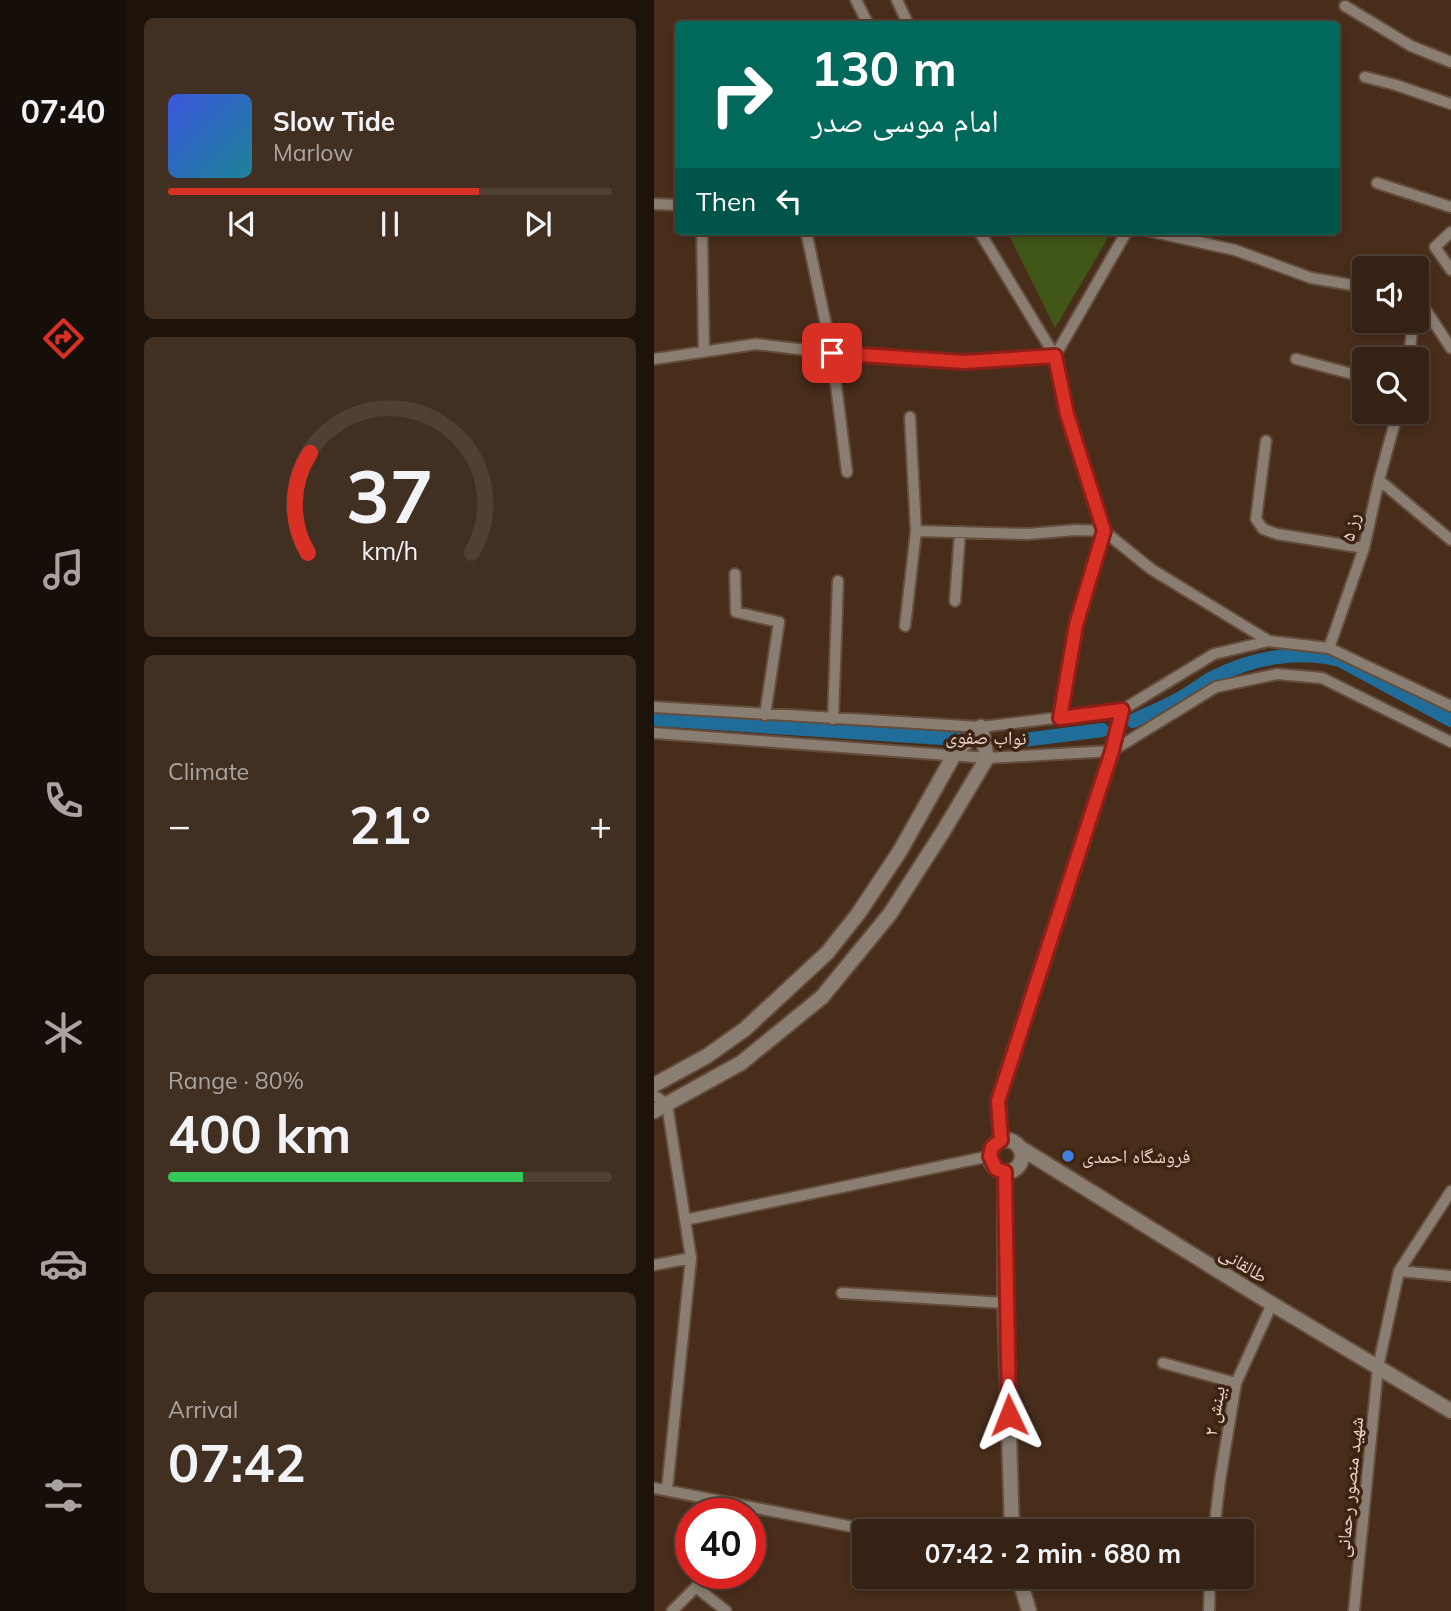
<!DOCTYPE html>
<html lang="en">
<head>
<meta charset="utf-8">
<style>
  :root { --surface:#362214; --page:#412f22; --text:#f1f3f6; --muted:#aaa4a0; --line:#503f34; --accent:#d93025 }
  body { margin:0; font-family:Mulish,"Noto Naskh Arabic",sans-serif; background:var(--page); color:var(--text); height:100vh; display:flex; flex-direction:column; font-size:26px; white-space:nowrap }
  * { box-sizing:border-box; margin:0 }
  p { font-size:23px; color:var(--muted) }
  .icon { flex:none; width:38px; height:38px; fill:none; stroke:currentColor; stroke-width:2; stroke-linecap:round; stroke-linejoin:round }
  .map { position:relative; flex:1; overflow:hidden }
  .drawer { display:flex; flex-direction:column; gap:18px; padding:18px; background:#1e130b; width:528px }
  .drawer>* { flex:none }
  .banner { position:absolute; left:21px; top:21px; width:665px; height:214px; border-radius:7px; box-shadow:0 4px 10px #0003,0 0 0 2px var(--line); background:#00695c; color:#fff; overflow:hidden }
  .tools { position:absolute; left:698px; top:256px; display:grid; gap:14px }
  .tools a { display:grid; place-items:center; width:77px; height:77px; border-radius:7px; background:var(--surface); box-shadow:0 4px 10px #0003,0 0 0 2px var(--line); font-size:35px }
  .speed { position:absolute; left:21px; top:1498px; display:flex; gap:14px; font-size:35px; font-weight:700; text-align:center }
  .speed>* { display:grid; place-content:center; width:91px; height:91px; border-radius:50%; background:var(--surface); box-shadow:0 4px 10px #0003,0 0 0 2px var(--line); line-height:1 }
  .speed .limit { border:10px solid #d22; background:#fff; color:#111 }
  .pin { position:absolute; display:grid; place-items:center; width:60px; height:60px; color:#fff; margin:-30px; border-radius:14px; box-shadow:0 4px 10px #0006 }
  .me { position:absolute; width:77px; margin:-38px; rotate:358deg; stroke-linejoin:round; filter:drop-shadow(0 0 5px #0008) }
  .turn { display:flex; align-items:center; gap:24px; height:147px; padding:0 21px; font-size:32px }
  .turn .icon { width:91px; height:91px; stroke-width:2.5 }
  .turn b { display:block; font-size:49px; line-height:60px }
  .then { display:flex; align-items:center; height:66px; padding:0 21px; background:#0003; gap:14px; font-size:26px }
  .big { font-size:52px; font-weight:700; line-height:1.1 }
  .drawer .widget { flex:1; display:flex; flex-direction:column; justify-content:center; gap:10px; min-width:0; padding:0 24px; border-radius:10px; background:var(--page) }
  .drawer .dial { align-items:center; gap:0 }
  .dial svg { height:182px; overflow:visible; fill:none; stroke:var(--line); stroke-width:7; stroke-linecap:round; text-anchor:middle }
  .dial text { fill:var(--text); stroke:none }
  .song { display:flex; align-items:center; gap:21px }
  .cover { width:84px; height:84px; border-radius:10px; background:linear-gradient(135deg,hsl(230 70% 55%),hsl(190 70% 35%)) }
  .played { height:7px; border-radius:4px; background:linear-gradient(90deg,var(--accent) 70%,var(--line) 70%) }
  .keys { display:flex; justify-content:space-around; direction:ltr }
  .heat { display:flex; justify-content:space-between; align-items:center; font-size:38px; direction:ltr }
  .charge { height:10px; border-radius:5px; background:linear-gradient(90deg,#34c759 80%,var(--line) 0) }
  .trip { position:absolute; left:198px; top:1519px; width:402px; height:70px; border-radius:7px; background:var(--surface); box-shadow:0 4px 10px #0003,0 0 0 2px var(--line); font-weight:700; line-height:70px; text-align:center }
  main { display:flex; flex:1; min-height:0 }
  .tab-bar { display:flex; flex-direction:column; width:126px; justify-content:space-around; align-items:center; background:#160e08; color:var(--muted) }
  .tab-bar .icon { width:49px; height:49px }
  .tab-bar .selected { color:var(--accent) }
  .tab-bar b { font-size:32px; color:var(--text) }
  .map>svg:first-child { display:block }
  .green { fill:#415717 }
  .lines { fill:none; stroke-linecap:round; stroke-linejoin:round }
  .canal { stroke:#206d9a; stroke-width:14 }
  .minor-casing { stroke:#654c3b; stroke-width:14 }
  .tertiary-casing { stroke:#654c3b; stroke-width:18 }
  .path { stroke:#7b6353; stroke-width:2.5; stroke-dasharray:5 3.5; stroke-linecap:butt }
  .minor { stroke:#8a7e73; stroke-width:10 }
  .tertiary { stroke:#8a7e73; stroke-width:14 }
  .route-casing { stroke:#8d1f18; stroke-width:18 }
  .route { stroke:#d93025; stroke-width:12 }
  .shop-dot { fill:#3f7fe0; stroke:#3d2311; stroke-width:2.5 }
  .labels { text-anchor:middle; stroke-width:7; stroke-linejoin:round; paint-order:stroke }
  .street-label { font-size:19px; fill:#e9d7cc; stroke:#3d2311 }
  .poi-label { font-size:19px; fill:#e9d7cc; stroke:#3d2311; text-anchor:start }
</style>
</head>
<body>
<main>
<nav class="tab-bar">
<b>07:40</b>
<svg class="icon selected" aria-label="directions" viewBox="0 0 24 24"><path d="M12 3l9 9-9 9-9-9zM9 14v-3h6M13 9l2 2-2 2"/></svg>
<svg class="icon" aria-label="music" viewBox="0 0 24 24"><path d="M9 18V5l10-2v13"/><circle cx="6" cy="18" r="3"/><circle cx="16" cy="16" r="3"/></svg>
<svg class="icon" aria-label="phone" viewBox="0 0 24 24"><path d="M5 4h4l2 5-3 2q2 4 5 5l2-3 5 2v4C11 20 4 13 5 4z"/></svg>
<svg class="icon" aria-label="climate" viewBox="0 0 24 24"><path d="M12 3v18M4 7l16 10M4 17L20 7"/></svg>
<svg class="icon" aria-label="car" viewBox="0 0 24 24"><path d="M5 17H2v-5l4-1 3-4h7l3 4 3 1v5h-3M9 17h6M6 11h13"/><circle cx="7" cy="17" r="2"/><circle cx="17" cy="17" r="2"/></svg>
<svg class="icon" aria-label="filters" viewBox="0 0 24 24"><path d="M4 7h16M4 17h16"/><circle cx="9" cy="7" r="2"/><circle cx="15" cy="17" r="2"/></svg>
</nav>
<section class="drawer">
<div class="widget">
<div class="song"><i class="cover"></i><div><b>Slow Tide</b><p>Marlow</p></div></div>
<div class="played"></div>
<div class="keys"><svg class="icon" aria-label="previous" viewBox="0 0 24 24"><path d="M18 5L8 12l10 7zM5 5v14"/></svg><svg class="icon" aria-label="pause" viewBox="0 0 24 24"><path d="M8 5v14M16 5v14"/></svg><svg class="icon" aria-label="next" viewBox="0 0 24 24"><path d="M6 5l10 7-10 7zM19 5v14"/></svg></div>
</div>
<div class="widget dial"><svg viewBox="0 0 100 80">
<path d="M14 69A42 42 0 1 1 86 69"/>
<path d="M14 69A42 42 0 0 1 15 25" stroke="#d93025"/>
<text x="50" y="56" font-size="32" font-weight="700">37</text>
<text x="50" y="72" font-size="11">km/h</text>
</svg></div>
<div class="widget"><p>Climate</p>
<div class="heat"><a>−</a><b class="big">21°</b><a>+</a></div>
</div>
<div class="widget"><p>Range · 80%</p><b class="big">400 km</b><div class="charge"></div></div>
<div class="widget"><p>Arrival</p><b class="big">07:42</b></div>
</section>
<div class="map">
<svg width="797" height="1611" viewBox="0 0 797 1611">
  <rect width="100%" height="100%" fill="#482d1b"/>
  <!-- green -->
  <path class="green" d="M 353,231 L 458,231 L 401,328 Z"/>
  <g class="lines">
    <!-- canal -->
    <path class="canal" d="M 0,719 L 318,740
      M 479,721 C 493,714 509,708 523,700 C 536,694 547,684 560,677 C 599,658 644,649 686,660 L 797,720
      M 370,740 L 448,730"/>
    <!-- minor casing -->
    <g class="minor-casing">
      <path id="minor" d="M 202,0 L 214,24
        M 243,0 L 254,24
        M 691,6 L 757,46 L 797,62
        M 711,77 L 742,85 L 797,104
        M 723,183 L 797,207
        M 0,204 L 24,205
        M 48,231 L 50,352
        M 152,231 L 178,353 L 193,472
        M 495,231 L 581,250 L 657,278 L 710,287
        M 797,232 L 781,247 L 797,270
        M 763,297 L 797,348
        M 0,359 L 102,344 L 178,353 L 310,362 L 401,356 L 325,231
        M 642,359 L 710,377
        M 755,359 L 759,320
        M 256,417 L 262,531 L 374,534 L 421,530 L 450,531 L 497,569 L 615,641
        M 612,441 L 602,519 L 609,529 L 623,534 L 710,548
        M 725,480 L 797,540
        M 81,574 L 82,612 L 125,622 L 111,715
        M 301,601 L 306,532
        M 251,626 L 262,531
        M 675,648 L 710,548 L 725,480 L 744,411
        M 0,707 L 327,727 L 468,710 L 560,654 L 615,641 L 675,648 L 797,706
        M 406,718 L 422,625 L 450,531 L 413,414 L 401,356 L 473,231
        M 179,719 L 184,581
        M 0,733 L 333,758 L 458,751 L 562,687 L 623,674 L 668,678 L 797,742
        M 0,1095 L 13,1104 L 37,1258 L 13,1490
        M 31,1220 L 336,1156
        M 0,1265 L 37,1258
        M 745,1271 L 797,1191
        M 188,1293 L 351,1303
        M 509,1363 L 582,1383
        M 0,1488 L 220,1531
        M 560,1531 L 566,1480 L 582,1383 L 618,1304
        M 42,1587 L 52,1573
        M 18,1611 L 42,1587 L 72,1611
        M 555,1611 L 556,1577
        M 700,1611 L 724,1367 L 745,1271 L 797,1276"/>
    </g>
    <!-- tertiary casing -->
    <g class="tertiary-casing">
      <path id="tertiary" d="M 0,1085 L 53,1056 L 91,1029 L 173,953 L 204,914 L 246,851 L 300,755 L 327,727
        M 0,1111 L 87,1063 L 168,997 L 236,914 L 290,830 L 333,758 L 327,727
        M336 1156a16 16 0 1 1 32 0a16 16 0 1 1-32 0Z
        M 347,1141 L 344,1101 L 458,751 L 468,710
        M 365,1147 L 618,1304 L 797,1411
        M 351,1172 L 351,1303 L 358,1531
        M 365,1577 L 375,1611"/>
    </g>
    <!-- path -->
    <path class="path" d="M 766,286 L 776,260"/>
    <!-- minor -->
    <use href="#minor" class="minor"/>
    <!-- tertiary -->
    <use href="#tertiary" class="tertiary"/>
  </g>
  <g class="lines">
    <!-- route casing -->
    <g class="route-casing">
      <path id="route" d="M 178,353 L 310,362 L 401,356 L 413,414 L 450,531 L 422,625 L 406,718 L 468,710 L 458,751 L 344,1101 L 347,1140 L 338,1147 L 336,1156 L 342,1169 L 351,1172 L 355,1415"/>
    </g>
    <!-- route -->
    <use href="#route" class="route"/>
  </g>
  <!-- markers -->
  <circle class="shop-dot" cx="414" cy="1156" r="7"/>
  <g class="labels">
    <!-- street labels -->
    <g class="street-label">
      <text transform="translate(696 527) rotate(-77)" y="7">رز ۵</text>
      <text transform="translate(332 737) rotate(1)" y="7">نواب صفوی</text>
      <text transform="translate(590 1264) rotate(32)" y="7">طالقانی</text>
      <text transform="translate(560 1411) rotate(-80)" y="7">بینش ۲</text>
      <text transform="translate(695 1487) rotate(-84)" y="7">شهید منصور رحمانی</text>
    </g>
    <!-- poi labels -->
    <g class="poi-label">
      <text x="428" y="1163">فروشگاه احمدی</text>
    </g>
  </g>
</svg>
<div class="tools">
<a><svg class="icon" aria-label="sound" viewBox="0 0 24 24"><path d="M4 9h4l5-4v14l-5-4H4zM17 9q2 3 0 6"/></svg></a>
<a><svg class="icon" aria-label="search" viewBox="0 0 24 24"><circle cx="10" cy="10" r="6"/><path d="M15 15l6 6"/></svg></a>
</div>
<div class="speed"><div class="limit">40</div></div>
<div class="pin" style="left:178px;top:353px;background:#d93025"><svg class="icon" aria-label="arrive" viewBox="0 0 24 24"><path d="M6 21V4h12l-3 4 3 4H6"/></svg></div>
<svg class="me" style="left:355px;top:1415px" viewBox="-20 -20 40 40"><path d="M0-17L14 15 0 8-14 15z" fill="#d93025" stroke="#fff" stroke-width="4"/></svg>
<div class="trip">07:42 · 2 min · 680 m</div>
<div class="banner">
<div class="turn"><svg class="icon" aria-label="right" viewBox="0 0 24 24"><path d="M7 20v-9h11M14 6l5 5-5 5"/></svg><div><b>130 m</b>امام موسی صدر</div></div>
<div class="then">Then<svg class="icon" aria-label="left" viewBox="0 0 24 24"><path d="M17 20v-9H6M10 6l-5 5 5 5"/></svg></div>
</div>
</div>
</main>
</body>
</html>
